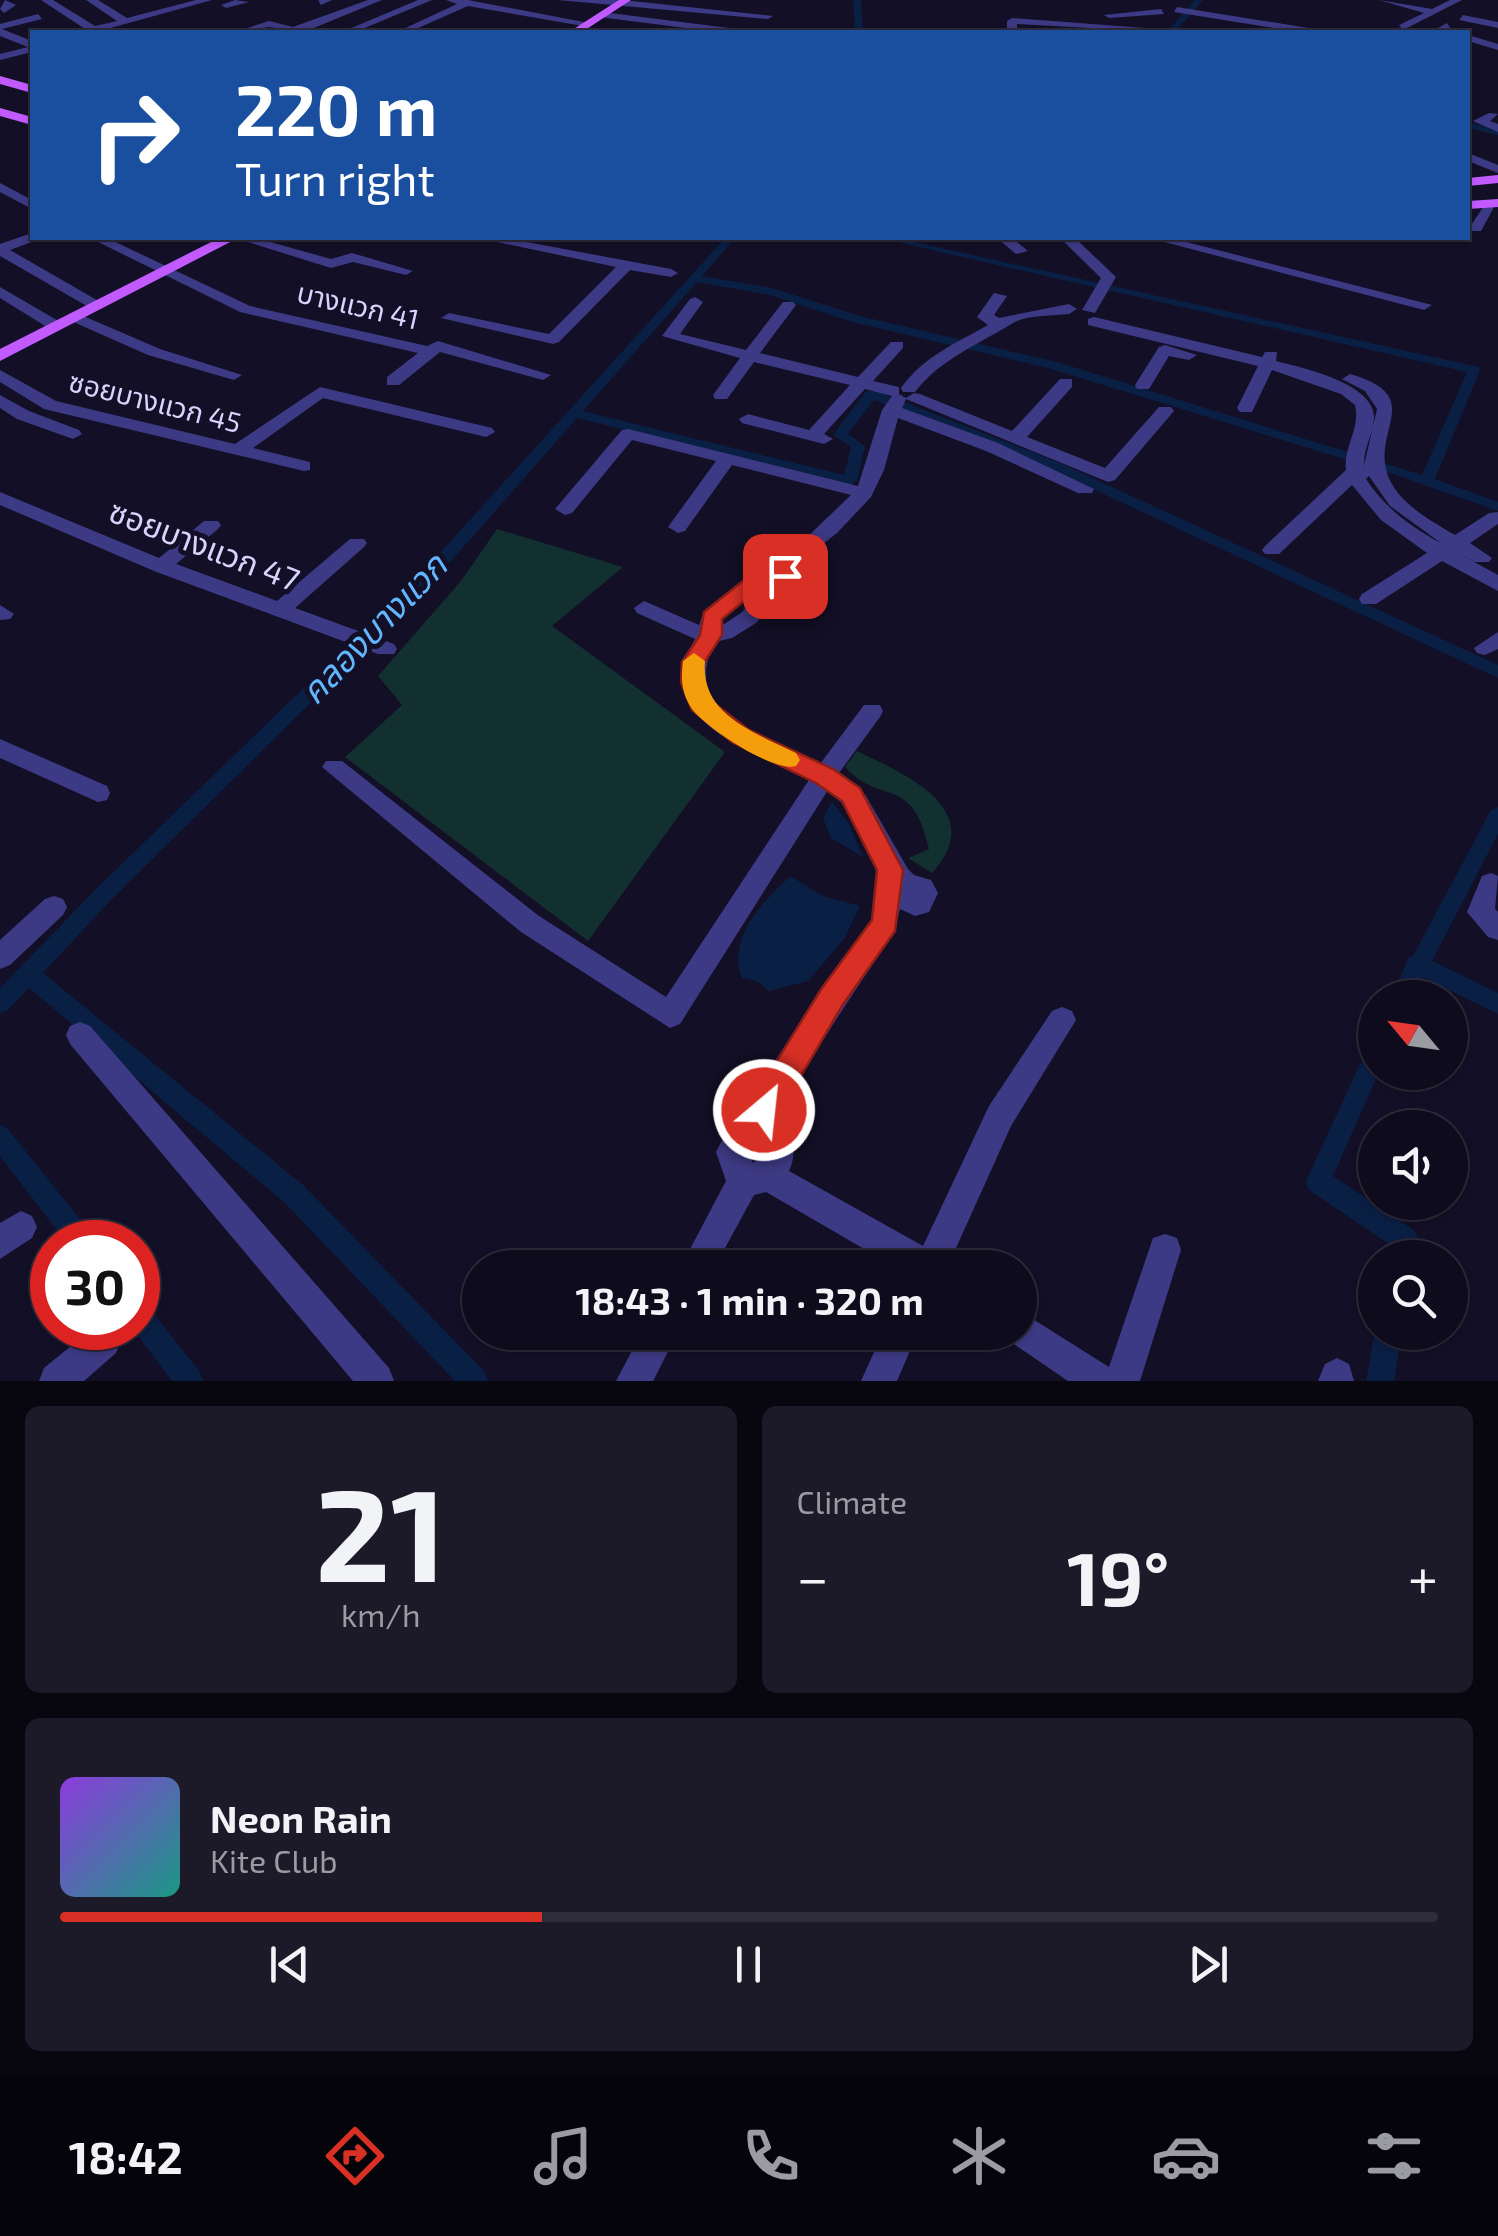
<!DOCTYPE html>
<html lang="en">
<head>
<meta charset="utf-8">
<style>
  :root { --surface:#0e0b1c; --page:#1c1929; --text:#f1f3f6; --muted:#9b9ba3; --line:#2e2b3b; --accent:#d93025 }
  body { margin:0; font-family:"Exo 2","Noto Sans Thai",sans-serif; background:var(--page); color:var(--text); height:100vh; display:flex; flex-direction:column; font-size:38px; white-space:nowrap }
  * { box-sizing:border-box; margin:0 }
  p { font-size:32px; color:var(--muted) }
  .icon { flex:none; width:55px; height:55px; fill:none; stroke:currentColor; stroke-width:2; stroke-linecap:round; stroke-linejoin:round }
  .map { position:relative; height:1381px; overflow:hidden }
  .sheet { display:flex; flex-direction:column; gap:25px; padding:25px; background:#08060f; flex:1 }
  .sheet>* { flex:none }
  .top-card { position:absolute; left:30px; top:30px; width:1440px; height:210px; border-radius:0px; box-shadow:0 2px 8px #0004,0 0 0 2px var(--line); background:#1a4fa0; color:#fff; overflow:hidden }
  .needle { width:65px; rotate:299deg }
  .controls { position:absolute; left:1358px; top:980px; display:grid; gap:20px }
  .controls a { display:grid; place-items:center; width:110px; height:110px; border-radius:50%; background:var(--surface); box-shadow:0 2px 8px #0004,0 0 0 2px var(--line); font-size:50px }
  .speed { position:absolute; left:30px; top:1220px; display:flex; gap:20px; font-size:50px; font-weight:700; text-align:center }
  .speed>* { display:grid; place-content:center; width:130px; height:130px; border-radius:50%; background:var(--surface); box-shadow:0 2px 8px #0004,0 0 0 2px var(--line); line-height:1 }
  .speed .limit { border:15px solid #d22; background:#fff; color:#111 }
  .pin { position:absolute; display:grid; place-items:center; width:85px; height:85px; color:#fff; margin:-42px; border-radius:20px; box-shadow:0 5px 15px #0006 }
  .me { position:absolute; width:110px; margin:-55px; rotate:28deg; stroke-linejoin:round; filter:drop-shadow(0 0 8px #0008) }
  .turn { display:flex; align-items:center; gap:35px; height:210px; padding:0 40px; font-size:45px }
  .turn .icon { width:130px; height:130px; stroke-width:2.5 }
  .turn b { display:block; font-size:70px; line-height:85px }
  .big { font-size:75px; font-weight:700; line-height:1.1 }
  .sheet .tile { flex:1; display:flex; flex-direction:column; justify-content:center; gap:15px; min-width:0; padding:0 35px; border-radius:15px; background:var(--page) }
  .sheet .dial { align-items:center; gap:0 }
  .dial b { font-size:130px; line-height:1 }
  .song { display:flex; align-items:center; gap:30px }
  .cover { width:120px; height:120px; border-radius:15px; background:linear-gradient(135deg,hsl(270 70% 55%),hsl(170 70% 35%)) }
  .played { height:10px; border-radius:5px; background:linear-gradient(90deg,var(--accent) 35%,var(--line) 35%) }
  .keys { display:flex; justify-content:space-around; direction:ltr }
  .heat { display:flex; justify-content:space-between; align-items:center; font-size:55px; direction:ltr }
  .sheet .tiles { flex:1; display:grid; gap:25px; grid-template-columns:1fr 1fr }
  .tile:last-child { grid-column:span 2 }
  .trip { position:absolute; left:462px; top:1250px; width:575px; height:100px; border-radius:50px; background:var(--surface); box-shadow:0 2px 8px #0004,0 0 0 2px var(--line); font-weight:700; line-height:100px; text-align:center }
  .dock { display:flex; height:160px; justify-content:space-around; align-items:center; background:#06040b; color:var(--muted) }
  .dock .icon { width:70px; height:70px }
  .dock .selected { color:var(--accent) }
  .dock b { font-size:45px; color:var(--text) }
  .map>svg:first-child { display:block }
  .green { fill:#12302f }
  .water { fill:#0a1f44 }
  .lines { fill:none; stroke-linecap:round; stroke-linejoin:round }
  .canal { fill:#0a1f44; fill-rule:evenodd }
  .minor { fill:#3d3a85; fill-rule:evenodd }
  .major { fill:#c25bff; fill-rule:evenodd }
  .route { fill:#d93025; stroke:#8d1f18; stroke-width:2.5 }
  .slow { fill:#f59e0b }
  .labels { text-anchor:middle; stroke-width:10; stroke-linejoin:round; paint-order:stroke }
  .far-street-label { font-size:28px; fill:#d9d4ff; stroke:#130f26 }
  .street-label { font-size:32px; fill:#d9d4ff; stroke:#130f26 }
  .water-label { font-size:35px; font-style:italic; fill:#62b6ff; stroke:#130f26 }
</style>
</head>
<body>
<div class="map">
<svg width="1498" height="1381" viewBox="0 0 1498 1381">
  <rect width="100%" height="100%" fill="#130f26"/>
  <!-- green -->
  <path class="green" d="M 497,529 L 623,567 L 552,626 L 725,752 L 588,941 L 345,757 L 402,705 L 378,676 L 461,581 Z
    M 857,751 C 904,774 990,809 932,873 L 908,858 L 929,849 C 912,773 882,807 845,767 Z"/>
  <!-- water -->
  <path class="water" d="M 832,802 L 849,824 L 863,857 L 831,838 L 823,818 Z
    M 790,876 L 823,896 L 860,906 L 844,939 L 808,981 L 769,991 L 757,981 L 742,978 C 726,938 763,902 790,876 Z"/>
  <g class="lines">
    <!-- canal -->
    <path class="canal" d="M 853,0 L 861,0 L 863,32 L 855,32 Z
      M 1195,0 L 1203,0 L 1175,32 L 1167,32 Z
      M 1468,122 L 1498,129 L 1498,135 L 1468,128 Z
      M 725,238 L 735,238 L 702,276 L 772,288 L 860,316 L 1057,362 L 1422,475 L 1467,372 L 879,238 L 896,238 L 1479,367 L 1480,370 L 1435,479 L 1498,502 L 1498,511 L 1390,473 L 1048,368 L 852,322 L 770,295 L 697,282 L 583,411 L 844,475 L 851,447 L 833,435 L 866,391 L 876,391 L 1060,463 L 1498,665 L 1498,678 L 1050,469 L 874,400 L 848,434 L 865,446 L 857,481 L 850,485 L 577,418 L 431,584 L 111,900 L 43,973 L 303,1185 L 484,1371 L 488,1381 L 455,1381 L 285,1203 L 29,988 L 8,1010 L 0,1013 L 0,988 L 97,888 L 419,576 Z
      M 1498,807 L 1498,834 L 1432,961 L 1498,993 L 1498,1014 L 1424,978 L 1414,998 L 1391,998 L 1409,957 L 1413,956 L 1491,810 Z
      M 1375,1045 L 1375,1072 L 1379,1072 L 1333,1176 L 1415,1231 L 1419,1240 L 1416,1258 L 1390,1258 L 1392,1246 L 1309,1190 L 1306,1181 L 1367,1049 Z
      M 0,1125 L 8,1129 L 91,1233 L 95,1242 L 66,1242 L 0,1156 Z
      M 138,1301 L 147,1305 L 199,1371 L 203,1381 L 172,1381 L 132,1328 L 138,1328 Z
      M 1375,1332 L 1402,1332 L 1394,1381 L 1366,1381 Z"/>
    <!-- minor -->
    <path class="minor" d="M 5,0 L 16,5 L 4,13 L 0,9 Z
      M 41,0 L 53,0 L 95,26 L 117,21 L 86,0 L 98,0 L 127,18 L 196,0 L 212,0 L 96,32 L 81,32 L 85,29 Z
      M 235,0 L 249,2 L 226,8 L 221,5 Z
      M 318,0 L 332,0 L 321,5 Z
      M 368,0 L 382,0 L 304,32 L 269,27 L 235,32 L 269,21 L 293,27 Z
      M 418,0 L 432,0 L 355,32 L 342,32 Z
      M 446,0 L 468,0 L 594,24 L 589,27 L 468,6 L 409,32 L 397,32 L 457,4 Z
      M 558,0 L 622,0 L 773,16 L 768,19 Z
      M 1379,0 L 1432,9 L 1450,0 L 1462,0 L 1403,30 L 1399,25 L 1424,13 Z
      M 1177,7 L 1315,29 L 1320,32 L 1299,32 L 1174,12 Z
      M 1161,9 L 1164,14 L 1109,18 L 1104,15 Z
      M 602,12 L 737,29 L 742,32 L 717,32 L 599,17 Z
      M 38,14 L 42,19 L 2,29 L 32,41 L 32,52 L 0,60 L 0,54 L 28,47 L 0,36 L 0,24 Z
      M 1463,15 L 1498,22 L 1498,28 L 1459,20 Z
      M 1012,18 L 1158,29 L 1163,32 L 1017,24 L 1017,32 L 1007,32 L 1007,21 Z
      M 1447,23 L 1453,32 L 1436,29 Z
      M 446,29 L 452,30 L 453,32 L 441,32 Z
      M 1468,35 L 1498,44 L 1498,50 L 1468,41 Z
      M 1489,113 L 1498,114 L 1490,121 L 1498,124 L 1498,132 L 1473,121 Z
      M 1468,153 L 1498,165 L 1498,173 L 1468,161 Z
      M 0,183 L 32,200 L 32,209 L 0,192 Z
      M 1488,200 L 1498,200 L 1481,231 L 1471,231 L 1469,228 Z
      M 32,233 L 32,238 L 39,238 L 37,240 L 10,250 L 102,303 L 102,309 L 92,309 L 0,256 L 0,244 Z
      M 90,238 L 107,238 L 250,306 L 427,346 L 438,341 L 551,375 L 543,380 L 440,352 L 399,385 L 387,385 L 387,377 L 418,353 L 240,312 Z
      M 235,238 L 256,238 L 331,259 L 352,253 L 413,271 L 406,275 L 353,262 L 331,268 Z
      M 478,238 L 505,238 L 671,269 L 678,273 L 671,277 L 630,270 L 559,342 L 553,344 L 441,318 L 449,313 L 549,334 L 616,267 Z
      M 997,238 L 1012,238 L 1028,251 L 1016,254 Z
      M 1060,238 L 1075,238 L 1116,277 L 1095,313 L 1082,310 L 1101,278 Z
      M 1149,238 L 1171,238 L 1432,305 L 1424,310 Z
      M 0,287 L 62,323 L 64,326 L 50,329 L 0,298 Z
      M 994,293 L 1007,296 L 994,315 L 999,318 L 1069,304 L 1077,309 L 1069,314 C 1053,316 1026,315 1013,323 C 981,343 940,359 915,392 L 903,392 L 901,388 C 924,356 955,344 988,325 L 977,317 Z
      M 695,297 L 703,302 L 680,334 L 746,350 L 783,302 L 793,302 L 796,305 L 760,353 L 858,377 L 891,342 L 903,342 L 903,348 L 873,381 L 899,387 L 899,394 L 906,398 L 914,393 L 920,394 L 1012,431 L 1060,379 L 1072,379 L 1072,387 L 1027,437 L 1105,468 L 1159,407 L 1171,407 L 1174,411 L 1115,480 L 1108,482 L 906,399 L 902,408 L 998,443 L 1094,489 L 1092,493 L 1078,493 L 986,451 L 898,418 L 884,470 L 871,497 L 837,533 L 800,562 L 777,600 L 756,623 L 732,638 L 715,642 C 677,716 767,739 820,764 L 864,705 L 880,705 L 883,711 L 880,717 L 839,773 L 866,796 L 908,869 L 914,875 L 931,880 L 938,893 L 929,912 L 915,916 L 900,909 L 894,931 L 785,1098 L 774,1123 C 793,1133 798,1152 789,1171 L 923,1246 L 989,1106 L 1052,1011 L 1062,1007 L 1072,1011 L 1076,1020 L 1011,1126 L 947,1268 L 897,1268 L 766,1192 L 754,1195 L 714,1268 L 680,1268 L 726,1181 L 716,1152 C 723,1138 730,1124 745,1119 L 763,1078 L 872,920 L 878,867 L 849,810 L 828,790 L 680,1024 L 670,1028 L 521,932 L 322,767 L 326,761 L 342,761 L 539,916 L 666,997 L 809,780 C 768,758 681,732 681,675 C 681,662 689,650 695,639 L 637,613 L 634,608 L 644,601 L 699,625 L 704,612 L 804,540 L 851,495 L 732,465 L 685,531 L 678,533 L 668,527 L 716,461 L 632,440 L 572,513 L 565,515 L 555,509 L 622,430 L 628,429 L 858,486 L 882,410 L 892,396 L 865,389 L 824,434 L 833,439 L 824,444 L 742,423 L 739,419 L 748,414 L 809,430 L 850,385 L 754,362 L 727,399 L 715,399 L 713,395 L 740,358 L 662,336 L 690,299 ZM 766,586 L 741,613 L 721,626 L 721,620 ZM 754,1147 L 764,1154 L 753,1163 L 749,1155 Z
      M 74,312 L 160,349 L 242,375 L 234,380 L 148,355 L 69,320 L 69,314 Z
      M 1094,317 L 1262,357 L 1265,352 L 1277,352 L 1276,361 C 1303,368 1377,384 1374,419 C 1373,435 1363,449 1364,466 L 1377,409 L 1365,391 L 1342,379 L 1350,374 C 1426,396 1373,428 1387,473 C 1396,502 1431,521 1455,535 L 1489,513 L 1498,512 L 1498,524 L 1470,543 L 1492,558 L 1489,562 L 1475,562 L 1456,552 L 1498,575 L 1498,591 L 1442,561 L 1376,604 L 1362,604 L 1359,599 L 1362,594 L 1427,553 L 1381,520 L 1352,485 L 1279,554 L 1265,554 L 1262,550 L 1265,546 L 1346,470 C 1343,447 1361,428 1355,405 L 1341,394 L 1272,370 L 1252,412 L 1240,412 L 1237,408 L 1258,366 L 1088,325 L 1088,319 ZM 1369,476 L 1390,506 L 1441,543 C 1412,528 1385,508 1366,479 Z
      M 1165,345 L 1197,355 L 1189,360 L 1169,356 L 1149,389 L 1137,389 L 1135,385 L 1159,347 Z
      M 0,370 L 56,401 L 235,444 L 320,387 L 492,428 L 495,432 L 486,437 L 323,398 L 253,448 L 310,462 L 310,470 L 304,471 L 44,409 L 0,382 Z
      M 0,395 L 29,411 L 79,430 L 82,434 L 73,439 L 17,419 L 0,408 Z
      M 0,492 L 159,558 L 204,521 L 218,521 L 221,525 L 218,529 L 176,564 L 277,601 L 350,539 L 364,539 L 367,543 L 364,547 L 295,608 L 394,644 L 397,649 L 394,654 L 378,654 L 154,571 L 0,505 Z
      M 0,605 L 14,614 L 10,619 L 0,620 Z
      M 1498,632 L 1498,649 L 1485,655 L 1477,653 L 1474,648 Z
      M 0,739 L 107,786 L 110,793 L 107,800 L 98,802 L 0,758 Z
      M 1491,873 L 1498,876 L 1495,909 L 1498,912 L 1498,940 L 1488,937 L 1467,912 L 1482,876 Z
      M 54,896 L 63,899 L 67,907 L 63,915 L 10,965 L 0,969 L 0,940 L 45,899 Z
      M 80,1022 L 90,1026 L 389,1368 L 394,1381 L 353,1381 L 70,1044 L 66,1035 L 70,1026 Z
      M 21,1211 L 32,1216 L 37,1227 L 32,1238 L 0,1259 L 0,1223 Z
      M 1165,1234 L 1177,1238 L 1181,1250 L 1140,1381 L 1068,1381 L 1008,1340 L 1005,1332 L 1020,1332 L 1020,1311 L 1109,1367 L 1153,1238 Z
      M 92,1329 L 116,1329 L 121,1341 L 116,1353 L 84,1381 L 39,1381 L 44,1368 Z
      M 642,1332 L 678,1332 L 653,1381 L 616,1381 Z
      M 883,1332 L 918,1332 L 897,1381 L 861,1381 Z
      M 1337,1358 L 1349,1364 L 1354,1381 L 1318,1381 L 1325,1364 Z"/>
    <!-- major -->
    <path class="major" d="M 619,0 L 631,0 L 582,32 L 569,32 Z
      M 0,76 L 32,85 L 32,93 L 0,84 Z
      M 0,108 L 32,117 L 32,125 L 0,116 Z
      M 1498,175 L 1498,183 L 1468,186 L 1468,178 Z
      M 1498,199 L 1498,207 L 1468,209 L 1468,201 Z
      M 219,238 L 238,238 L 0,361 L 0,349 Z"/>
  </g>
  <!-- route -->
  <path class="route" d="M 791,553 L 801,560 L 792,580 L 785,582 L 775,576 L 722,619 L 722,635 L 704,663 L 703,682 L 710,700 L 749,730 L 833,769 L 860,788 L 903,870 L 895,931 L 842,1006 L 775,1120 L 764,1124 L 753,1120 L 749,1110 L 753,1099 L 822,988 L 872,920 L 877,870 L 842,801 L 816,783 L 732,742 L 692,710 L 681,682 L 682,662 L 700,635 L 704,612 L 764,564 Z"/>
  <!-- slow -->
  <path class="slow" d="M 694,653 L 705,661 C 700,715 754,732 796,753 L 800,760 L 796,766 C 774,773 702,726 690,706 C 681,691 681,677 683,661 Z"/>
  <g class="labels">
    <!-- far-street labels -->
    <g class="far-street-label">
      <text transform="translate(358 306) rotate(13)" y="10">บางแวก 41</text>
      <text transform="translate(155 402) rotate(14)" y="10">ซอยบางแวก 45</text>
    </g>
    <!-- street labels -->
    <g class="street-label">
      <text transform="translate(204 546) rotate(21)" y="11">ซอยบางแวก 47</text>
    </g>
    <!-- water labels -->
    <g class="water-label">
      <text transform="translate(374 629) rotate(-46)" y="12">คลองบางแวก</text>
    </g>
  </g>
</svg>
<div class="controls">
<a><svg class="needle" viewBox="-14 -14 28 28"><path d="M0-13l5 13h-10z" fill="#e53935"/><path d="M0 13l5-13h-10z" fill="#9b9ba3"/></svg></a>
<a><svg class="icon" aria-label="sound" viewBox="0 0 24 24"><path d="M4 9h4l5-4v14l-5-4H4zM17 9q2 3 0 6"/></svg></a>
<a><svg class="icon" aria-label="search" viewBox="0 0 24 24"><circle cx="10" cy="10" r="6"/><path d="M15 15l6 6"/></svg></a>
</div>
<div class="speed"><div class="limit">30</div></div>
<div class="pin" style="left:785px;top:576px;background:#d93025"><svg class="icon" aria-label="arrive" viewBox="0 0 24 24"><path d="M6 21V4h12l-3 4 3 4H6"/></svg></div>
<svg class="me" style="left:764px;top:1110px" viewBox="-20 -20 40 40"><circle r="17" fill="#d93025" stroke="#fff" stroke-width="3"/><path d="M0-11L8 9 0 5-8 9z" fill="#fff"/></svg>
<div class="trip">18:43 · 1 min · 320 m</div>
<div class="top-card">
<div class="turn"><svg class="icon" aria-label="right" viewBox="0 0 24 24"><path d="M7 20v-9h11M14 6l5 5-5 5"/></svg><div><b>220 m</b>Turn right</div></div>
</div>
</div>
<section class="sheet">
<div class="tiles">
<div class="tile dial"><b>21</b><p>km/h</p></div>
<div class="tile"><p>Climate</p>
<div class="heat"><a>−</a><b class="big">19°</b><a>+</a></div>
</div>
<div class="tile">
<div class="song"><i class="cover"></i><div><b>Neon Rain</b><p>Kite Club</p></div></div>
<div class="played"></div>
<div class="keys"><svg class="icon" aria-label="previous" viewBox="0 0 24 24"><path d="M18 5L8 12l10 7zM5 5v14"/></svg><svg class="icon" aria-label="pause" viewBox="0 0 24 24"><path d="M8 5v14M16 5v14"/></svg><svg class="icon" aria-label="next" viewBox="0 0 24 24"><path d="M6 5l10 7-10 7zM19 5v14"/></svg></div>
</div>
</div>
</section>
<nav class="dock">
<b>18:42</b>
<svg class="icon selected" aria-label="directions" viewBox="0 0 24 24"><path d="M12 3l9 9-9 9-9-9zM9 14v-3h6M13 9l2 2-2 2"/></svg>
<svg class="icon" aria-label="music" viewBox="0 0 24 24"><path d="M9 18V5l10-2v13"/><circle cx="6" cy="18" r="3"/><circle cx="16" cy="16" r="3"/></svg>
<svg class="icon" aria-label="phone" viewBox="0 0 24 24"><path d="M5 4h4l2 5-3 2q2 4 5 5l2-3 5 2v4C11 20 4 13 5 4z"/></svg>
<svg class="icon" aria-label="climate" viewBox="0 0 24 24"><path d="M12 3v18M4 7l16 10M4 17L20 7"/></svg>
<svg class="icon" aria-label="car" viewBox="0 0 24 24"><path d="M5 17H2v-5l4-1 3-4h7l3 4 3 1v5h-3M9 17h6M6 11h13"/><circle cx="7" cy="17" r="2"/><circle cx="17" cy="17" r="2"/></svg>
<svg class="icon" aria-label="filters" viewBox="0 0 24 24"><path d="M4 7h16M4 17h16"/><circle cx="9" cy="7" r="2"/><circle cx="15" cy="17" r="2"/></svg>
</nav>
</body>
</html>
